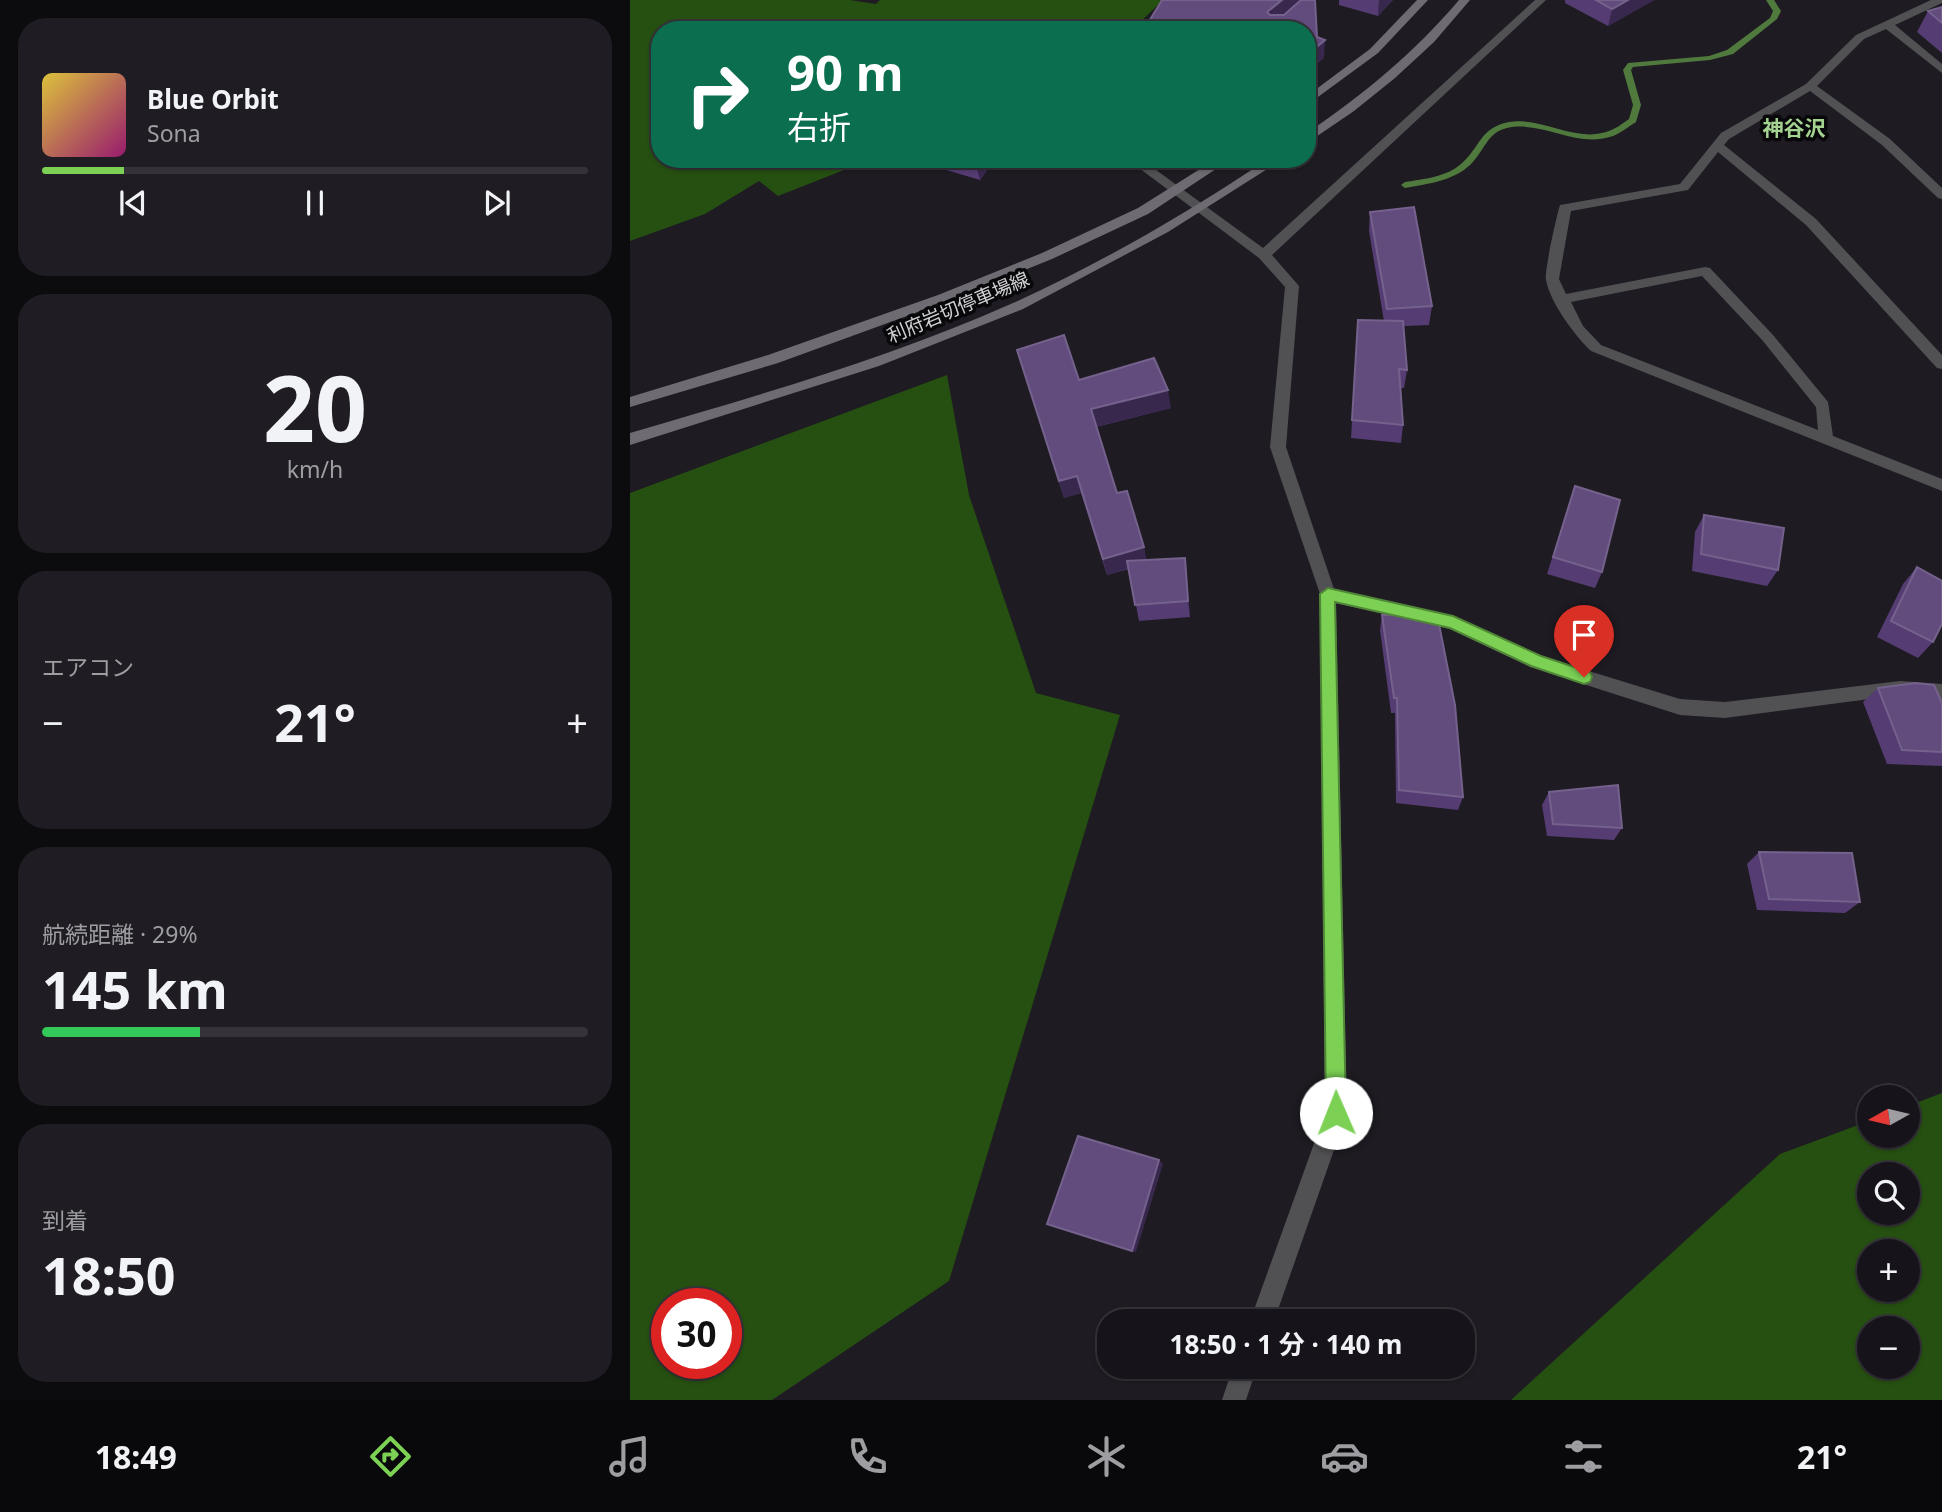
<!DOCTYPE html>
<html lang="ja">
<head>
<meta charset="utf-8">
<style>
  :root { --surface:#16141a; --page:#1f1d23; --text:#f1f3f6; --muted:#9e9ea2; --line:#353339; --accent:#7cd155 }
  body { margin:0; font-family:"Noto Sans","Noto Sans JP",sans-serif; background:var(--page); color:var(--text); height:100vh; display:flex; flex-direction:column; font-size:26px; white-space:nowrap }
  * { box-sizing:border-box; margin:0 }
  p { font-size:23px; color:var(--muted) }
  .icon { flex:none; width:38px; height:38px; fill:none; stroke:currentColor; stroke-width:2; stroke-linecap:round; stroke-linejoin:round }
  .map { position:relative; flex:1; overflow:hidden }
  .side { display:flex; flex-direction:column; gap:18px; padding:18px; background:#0c0b0e; width:630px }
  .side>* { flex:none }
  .top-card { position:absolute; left:21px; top:21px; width:665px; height:147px; border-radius:28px; box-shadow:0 2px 5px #0004,0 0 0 2px var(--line); background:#0b6e4f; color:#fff; overflow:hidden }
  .needle { width:46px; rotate:262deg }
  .controls { position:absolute; left:1227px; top:1085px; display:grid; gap:14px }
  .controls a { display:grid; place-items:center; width:63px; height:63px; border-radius:50%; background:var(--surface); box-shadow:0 2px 5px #0004,0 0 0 2px var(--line); font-size:35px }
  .speed { position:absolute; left:21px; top:1288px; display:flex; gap:14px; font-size:35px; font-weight:700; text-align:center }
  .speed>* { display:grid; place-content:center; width:91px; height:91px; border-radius:50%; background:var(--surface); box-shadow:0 2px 5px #0004,0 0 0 2px var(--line); line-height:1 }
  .speed .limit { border:10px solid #d22; background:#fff; color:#111 }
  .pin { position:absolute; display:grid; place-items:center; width:60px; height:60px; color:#fff; margin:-72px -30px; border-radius:50% 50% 50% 0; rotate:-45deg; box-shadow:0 0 7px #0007 }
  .pin .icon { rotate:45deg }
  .me { position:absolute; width:77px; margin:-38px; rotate:359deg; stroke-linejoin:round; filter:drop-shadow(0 0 5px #0008) }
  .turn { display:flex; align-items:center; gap:24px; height:147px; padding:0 21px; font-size:32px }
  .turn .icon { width:91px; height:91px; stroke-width:2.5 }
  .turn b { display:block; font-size:49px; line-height:60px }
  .big { font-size:52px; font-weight:700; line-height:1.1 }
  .side .widget { flex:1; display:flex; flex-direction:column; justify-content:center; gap:10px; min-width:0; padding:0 24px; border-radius:28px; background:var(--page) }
  .side .dial { align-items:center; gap:0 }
  .dial b { font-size:91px; line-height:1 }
  .song { display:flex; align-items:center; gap:21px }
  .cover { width:84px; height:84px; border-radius:10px; background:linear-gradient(135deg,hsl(50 70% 55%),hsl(320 70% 35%)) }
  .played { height:7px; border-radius:4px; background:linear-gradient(90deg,var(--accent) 15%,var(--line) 15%) }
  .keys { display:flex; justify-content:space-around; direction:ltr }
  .heat { display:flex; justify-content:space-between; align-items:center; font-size:38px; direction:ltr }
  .charge { height:10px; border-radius:5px; background:linear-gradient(90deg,#34c759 29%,var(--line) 0) }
  .trip { position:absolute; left:467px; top:1309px; width:378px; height:70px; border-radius:28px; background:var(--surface); box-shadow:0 2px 5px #0004,0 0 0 2px var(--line); font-weight:700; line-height:70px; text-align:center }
  .tab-bar { display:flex; height:112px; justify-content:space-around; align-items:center; background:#09080a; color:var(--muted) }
  .tab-bar .icon { width:49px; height:49px }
  .tab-bar .on { color:var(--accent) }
  .tab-bar b { font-size:32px; color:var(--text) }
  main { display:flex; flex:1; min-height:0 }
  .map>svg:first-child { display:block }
  .forest { fill:#264f12; fill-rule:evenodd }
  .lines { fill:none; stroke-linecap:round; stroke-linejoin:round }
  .stream { fill:#4f793d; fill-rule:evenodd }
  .minor { fill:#515053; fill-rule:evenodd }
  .secondary { fill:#6e6c72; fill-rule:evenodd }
  .wall { fill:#553c73 }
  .shaded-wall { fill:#39284e }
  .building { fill:#624c7e; stroke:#74618c; stroke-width:2 }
  .route { fill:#7cd155; stroke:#518837; stroke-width:2 }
  .labels { text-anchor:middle; stroke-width:7; stroke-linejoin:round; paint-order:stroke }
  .far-street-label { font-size:19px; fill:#d3d1d6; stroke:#080709 }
  .far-quarter-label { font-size:21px; font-weight:bold; fill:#a3d291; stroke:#080709 }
</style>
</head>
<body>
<main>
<section class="side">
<div class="widget">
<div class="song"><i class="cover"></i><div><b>Blue Orbit</b><p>Sona</p></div></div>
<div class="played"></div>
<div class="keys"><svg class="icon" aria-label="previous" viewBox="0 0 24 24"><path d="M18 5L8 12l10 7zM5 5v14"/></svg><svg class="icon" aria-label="pause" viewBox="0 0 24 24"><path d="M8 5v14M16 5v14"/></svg><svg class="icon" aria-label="next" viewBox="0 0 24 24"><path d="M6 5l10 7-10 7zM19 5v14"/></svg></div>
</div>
<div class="widget dial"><b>20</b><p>km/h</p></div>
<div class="widget"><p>エアコン</p>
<div class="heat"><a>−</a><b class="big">21°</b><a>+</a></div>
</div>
<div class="widget"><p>航続距離 · 29%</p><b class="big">145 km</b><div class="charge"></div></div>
<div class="widget"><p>到着</p><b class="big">18:50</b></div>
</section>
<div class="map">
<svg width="1312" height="1400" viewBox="0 0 1312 1400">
  <rect width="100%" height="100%" fill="#1e1b22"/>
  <!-- forest -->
  <path class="forest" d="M 0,0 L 220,0 L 246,4 L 250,0 L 533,0 L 502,30 L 30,30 L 30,159 L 242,159 L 148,196 L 129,181 L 75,214 L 0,241 Z
    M 317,375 L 339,495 L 406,693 L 490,715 L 319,1281 L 142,1400 L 0,1400 L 0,493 ZM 37,1304 L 96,1304 L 96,1363 L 37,1363 Z
    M 1312,1093 L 1312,1400 L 881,1400 L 1150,1154 L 1239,1121 L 1239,1136 L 1278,1136 L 1278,1106 ZM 1239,1174 L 1278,1174 L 1278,1213 L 1239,1213 ZM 1239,1251 L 1278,1251 L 1278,1290 L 1239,1290 ZM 1239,1328 L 1278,1328 L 1278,1367 L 1239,1367 Z"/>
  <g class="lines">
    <!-- stream -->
    <path class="stream" d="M 1136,0 L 1144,0 L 1151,11 L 1147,19 L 1103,54 L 1080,60 L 1003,67 L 1001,70 L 1011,105 L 1006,122 C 999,126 991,133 983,136 C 946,149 913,120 877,128 C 857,132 854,152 840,165 C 823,181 797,184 775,188 L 771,185 L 775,182 C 794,179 816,177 831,164 C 851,147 849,128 879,122 C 912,117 943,142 976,132 C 984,130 992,124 999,119 L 1003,105 L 993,70 L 998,63 L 1079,56 L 1097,50 L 1140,18 L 1143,11 Z"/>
    <!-- minor -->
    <path class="minor" d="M 905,0 L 916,0 L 642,255 L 669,286 L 656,447 L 704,589 L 823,616 L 910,656 L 1050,699 L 1095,702 L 1270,681 L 1312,684 L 1312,700 L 1270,695 L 1095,718 L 1050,715 L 900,667 L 820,629 L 706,603 L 717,1113 L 644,1321 L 620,1321 L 695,1113 L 690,594 L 640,447 L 655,287 L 629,258 L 497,159 L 511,159 L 633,248 Z
      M 1301,0 L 1312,0 L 1312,3 L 1265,25 L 1312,64 L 1312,73 L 1256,29 L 1234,39 L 1187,86 L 1260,139 L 1312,188 L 1312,199 L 1308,198 L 1252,145 L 1180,91 L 1099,139 L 1094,145 L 1186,219 L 1312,355 L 1312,369 L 1307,368 L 1176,225 L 1088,152 L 1058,190 L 941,211 L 929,279 L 936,294 L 1075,267 L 1080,268 L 1143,335 L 1198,402 L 1203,436 L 1312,479 L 1312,491 L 961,351 C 944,335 920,302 916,280 C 914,272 927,214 930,205 L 1050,184 L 1091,133 L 1176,84 L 1226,35 ZM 1072,276 L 1133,341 L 1186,407 L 1188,430 L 971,345 L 953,326 L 941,302 Z
      M 603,1367 L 627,1367 L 616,1400 L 592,1400 Z"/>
    <!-- secondary -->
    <path class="secondary" d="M 787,0 L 798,0 L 748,53 L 677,105 L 677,96 L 740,49 Z
      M 829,0 L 840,0 L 804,42 L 765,78 L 724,111 L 677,143 L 677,133 C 733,95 785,52 829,0 Z
      M 586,159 L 601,159 L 518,214 L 422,259 L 318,301 L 148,363 L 0,407 L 0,397 L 138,355 L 308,295 L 412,253 L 508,208 Z
      M 638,159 L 653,159 L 538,232 L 393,309 L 249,366 L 0,445 L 0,433 C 129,395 260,358 383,303 C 471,263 558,213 638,159 Z"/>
  </g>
  <!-- wall -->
  <path class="wall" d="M 709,0 L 763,0 L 748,16 L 709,5 Z
    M 935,0 L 1024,0 L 978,26 L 935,3 Z
    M 1312,7 L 1312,53 L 1287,32 L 1298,11 Z
    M 310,159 L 365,159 L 350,180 L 313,169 Z
    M 369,159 L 420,159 L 416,166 Z
    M 740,212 L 802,306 L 799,325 L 774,326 L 777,370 L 774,388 L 771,388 L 773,425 L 771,443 L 721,438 L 728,320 L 754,321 L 739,231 Z
    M 387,350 L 449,380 L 541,408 L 466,427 L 487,493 L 514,547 L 516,560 L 555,558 L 560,617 L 509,621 L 499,569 L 477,575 L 451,493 L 434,498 Z
    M 945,486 L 972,572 L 965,588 L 917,574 Z
    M 1074,515 L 1148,570 L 1137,586 L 1062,571 L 1065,532 Z
    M 1287,567 L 1303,642 L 1288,658 L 1247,637 L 1273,584 Z
    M 752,615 L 833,797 L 828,810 L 766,803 L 765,713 L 761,713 L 750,630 Z
    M 1248,688 L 1312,703 L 1312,766 L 1257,764 L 1233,702 Z
    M 919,792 L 992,828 L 984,840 L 917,836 L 912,805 Z
    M 1129,852 L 1230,902 L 1215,913 L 1127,910 L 1117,864 Z"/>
  <!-- shaded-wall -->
  <path class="shaded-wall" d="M 652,0 L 672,0 L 637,30 L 637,12 Z
    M 749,0 L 763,0 L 748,16 Z
    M 998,0 L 1024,0 L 978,26 L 982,9 Z
    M 695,40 L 694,58 L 677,73 L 677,55 Z
    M 347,159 L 365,159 L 350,180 L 345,162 Z
    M 414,159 L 420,159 L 416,166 Z
    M 538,390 L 541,408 L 465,427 L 461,409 Z
    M 447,476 L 451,493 L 434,498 L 429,481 Z
    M 514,547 L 517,563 L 477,575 L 473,559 Z
    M 555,558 L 557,574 L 560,617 L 558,601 Z
    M 529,1160 L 533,1164 L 506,1252 L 502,1251 Z"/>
  <!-- building -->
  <path class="building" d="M 532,0 L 652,0 L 637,12 L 640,15 L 654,15 L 671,0 L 685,0 L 687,37 L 695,40 L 677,55 L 677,30 L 506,30 L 518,23 Z
    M 966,0 L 998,0 L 982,9 Z
    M 1312,7 L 1312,23 L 1298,11 Z
    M 334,159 L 347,159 L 345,162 Z
    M 784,207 L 802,306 L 757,309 L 740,212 Z
    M 728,320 L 773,321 L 777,370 L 769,369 L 773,425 L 722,420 Z
    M 434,335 L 449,380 L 524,358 L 538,390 L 461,409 L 487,493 L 497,491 L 514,547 L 473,559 L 447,476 L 429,481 L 387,350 Z
    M 945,486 L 990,500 L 972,572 L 923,557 Z
    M 1074,515 L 1154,528 L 1148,570 L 1071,554 Z
    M 555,558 L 558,601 L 505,605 L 497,561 Z
    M 1287,567 L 1312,581 L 1312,624 L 1303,642 L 1261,621 Z
    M 807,614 L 825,705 L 833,797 L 769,790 L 767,698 L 764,698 L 752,615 Z
    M 1285,683 L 1304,685 L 1312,703 L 1312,752 L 1272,750 L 1248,688 Z
    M 988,785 L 992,828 L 923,824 L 919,792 Z
    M 1129,852 L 1222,853 L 1230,902 L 1139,899 Z
    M 448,1136 L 529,1160 L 502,1251 L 417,1224 Z"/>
  <!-- route -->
  <path class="route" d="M 698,588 L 823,616 L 911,656 L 960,672 L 962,677 L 960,682 L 954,684 L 901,666 L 820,628 L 705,602 L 716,1113 L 713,1120 L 706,1123 L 699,1120 L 696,1113 L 690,594 Z"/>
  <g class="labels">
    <!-- far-street labels -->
    <g class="far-street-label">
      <text transform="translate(328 307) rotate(-23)" y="7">利府岩切停車場線</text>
    </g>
    <!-- far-quarter labels -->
    <g class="far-quarter-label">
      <text x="1164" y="136">神谷沢</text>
    </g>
  </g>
</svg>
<div class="controls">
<a><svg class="needle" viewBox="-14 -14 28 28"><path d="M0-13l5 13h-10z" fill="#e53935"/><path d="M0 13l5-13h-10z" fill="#9e9ea2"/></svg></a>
<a><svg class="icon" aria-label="search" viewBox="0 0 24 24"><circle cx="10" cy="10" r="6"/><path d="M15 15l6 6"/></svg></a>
<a>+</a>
<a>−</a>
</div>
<div class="speed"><div class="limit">30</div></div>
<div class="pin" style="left:954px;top:677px;background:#d93025"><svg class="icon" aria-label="arrive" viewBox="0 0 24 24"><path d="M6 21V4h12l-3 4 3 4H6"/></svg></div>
<svg class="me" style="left:706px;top:1113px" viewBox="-20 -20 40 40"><circle r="19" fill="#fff"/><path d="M0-13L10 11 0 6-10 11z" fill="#7cd155"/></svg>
<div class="trip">18:50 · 1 分 · 140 m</div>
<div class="top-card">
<div class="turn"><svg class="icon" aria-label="right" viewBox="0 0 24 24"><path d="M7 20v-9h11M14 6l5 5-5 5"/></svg><div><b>90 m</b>右折</div></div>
</div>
</div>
</main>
<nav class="tab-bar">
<b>18:49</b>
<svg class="icon on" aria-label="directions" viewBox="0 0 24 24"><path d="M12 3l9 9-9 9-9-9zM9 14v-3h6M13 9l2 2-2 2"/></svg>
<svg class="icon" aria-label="music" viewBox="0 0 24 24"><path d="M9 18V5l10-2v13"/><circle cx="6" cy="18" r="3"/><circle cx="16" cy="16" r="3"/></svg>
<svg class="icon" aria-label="phone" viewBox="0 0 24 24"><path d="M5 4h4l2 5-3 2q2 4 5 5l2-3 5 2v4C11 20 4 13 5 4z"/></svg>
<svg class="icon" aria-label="climate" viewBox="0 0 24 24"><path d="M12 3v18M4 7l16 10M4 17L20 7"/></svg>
<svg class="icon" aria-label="car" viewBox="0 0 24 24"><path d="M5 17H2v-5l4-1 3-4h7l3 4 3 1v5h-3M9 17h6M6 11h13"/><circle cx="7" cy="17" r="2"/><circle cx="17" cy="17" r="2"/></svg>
<svg class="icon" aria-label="filters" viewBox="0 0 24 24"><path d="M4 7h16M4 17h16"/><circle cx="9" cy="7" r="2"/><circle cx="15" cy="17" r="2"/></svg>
<b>21°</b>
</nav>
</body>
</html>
